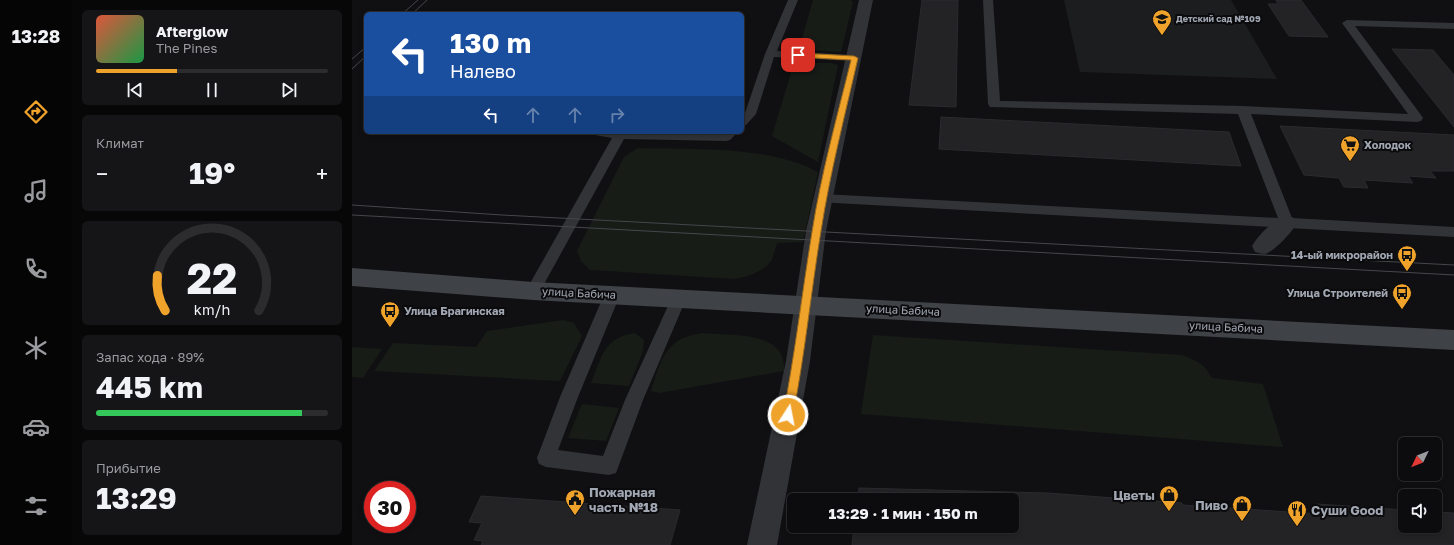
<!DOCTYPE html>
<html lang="ru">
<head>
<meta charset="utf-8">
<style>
  :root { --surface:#0c0c0e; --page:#151517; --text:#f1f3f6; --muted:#9a9b9e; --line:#2c2c2e; --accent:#f0a32a }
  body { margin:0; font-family:"Golos Text",sans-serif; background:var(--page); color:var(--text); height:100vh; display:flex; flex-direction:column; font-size:15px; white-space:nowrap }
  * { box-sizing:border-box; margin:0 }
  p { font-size:13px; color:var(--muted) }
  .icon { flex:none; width:22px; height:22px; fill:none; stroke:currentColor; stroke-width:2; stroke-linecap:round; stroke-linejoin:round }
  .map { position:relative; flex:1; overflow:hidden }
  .sheet { display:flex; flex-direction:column; gap:10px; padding:10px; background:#070708; width:280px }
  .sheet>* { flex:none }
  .top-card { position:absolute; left:12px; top:12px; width:380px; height:122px; border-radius:6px; box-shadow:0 2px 6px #0003,0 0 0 1px var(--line); background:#1a4fa0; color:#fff; overflow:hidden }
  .needle { width:26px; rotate:227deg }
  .buttons { position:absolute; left:1046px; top:437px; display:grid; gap:8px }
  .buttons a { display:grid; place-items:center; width:44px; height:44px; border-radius:6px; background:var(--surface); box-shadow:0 2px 6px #0003,0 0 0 1px var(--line); font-size:20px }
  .speed { position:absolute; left:12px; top:481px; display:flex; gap:8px; font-size:20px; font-weight:700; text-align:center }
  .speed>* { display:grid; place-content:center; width:52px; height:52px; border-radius:50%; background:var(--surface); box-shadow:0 2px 6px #0003,0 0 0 1px var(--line); line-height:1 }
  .speed .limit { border:6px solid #d22; background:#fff; color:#111 }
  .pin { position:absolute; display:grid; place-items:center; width:34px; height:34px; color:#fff; margin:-17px; border-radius:8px; box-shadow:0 2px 6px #0006 }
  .me { position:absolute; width:44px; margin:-22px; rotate:11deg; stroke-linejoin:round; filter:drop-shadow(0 0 3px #0008) }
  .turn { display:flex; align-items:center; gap:14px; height:84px; padding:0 20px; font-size:18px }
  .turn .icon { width:52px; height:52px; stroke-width:2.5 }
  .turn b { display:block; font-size:28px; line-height:34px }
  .lanes { display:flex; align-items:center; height:38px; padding:0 20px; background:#0003; justify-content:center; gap:20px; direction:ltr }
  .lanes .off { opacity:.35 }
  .big { font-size:30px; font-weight:700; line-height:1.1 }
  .sheet .card { flex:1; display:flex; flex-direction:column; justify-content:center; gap:6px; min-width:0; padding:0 14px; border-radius:6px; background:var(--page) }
  .sheet .dial { align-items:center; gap:0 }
  .dial svg { height:104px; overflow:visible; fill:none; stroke:var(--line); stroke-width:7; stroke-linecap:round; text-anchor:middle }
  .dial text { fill:var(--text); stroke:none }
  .song { display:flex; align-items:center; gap:12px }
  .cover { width:48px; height:48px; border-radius:6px; background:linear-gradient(135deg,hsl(10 70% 55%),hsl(140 70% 35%)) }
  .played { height:4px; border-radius:2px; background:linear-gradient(90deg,var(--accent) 35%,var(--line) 35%) }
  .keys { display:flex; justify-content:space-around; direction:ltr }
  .heat { display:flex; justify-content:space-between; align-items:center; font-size:22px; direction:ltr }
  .charge { height:6px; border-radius:3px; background:linear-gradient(90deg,#34c759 89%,var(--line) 0) }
  .trip { position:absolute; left:435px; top:493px; width:232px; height:40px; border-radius:6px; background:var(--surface); box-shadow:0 2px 6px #0003,0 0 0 1px var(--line); font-weight:700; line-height:40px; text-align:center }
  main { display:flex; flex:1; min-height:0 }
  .dock { display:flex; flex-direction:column; width:72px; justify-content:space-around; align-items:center; background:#050506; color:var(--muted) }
  .dock .icon { width:28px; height:28px }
  .dock .active { color:var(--accent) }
  .dock b { font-size:18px; color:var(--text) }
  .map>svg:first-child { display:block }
  .built { fill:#1c1d1f }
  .green { fill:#171c17 }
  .building { fill:#232326; stroke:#2a2b2e }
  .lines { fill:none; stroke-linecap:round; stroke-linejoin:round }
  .lane { fill:#313337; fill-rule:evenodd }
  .street { fill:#313337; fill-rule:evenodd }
  .secondary { fill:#3f4247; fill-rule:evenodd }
  .tram { stroke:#44474c; stroke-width:1 }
  .route { fill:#f0a32a; stroke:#9c6a1b }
  .labels { text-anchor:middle; stroke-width:4; stroke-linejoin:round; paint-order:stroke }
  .far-poi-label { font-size:9px; font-weight:bold; fill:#a2a8b3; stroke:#0b0b0d; text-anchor:start }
  .poi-label { font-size:11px; font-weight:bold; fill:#a2a8b3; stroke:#0b0b0d; text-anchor:start }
  .street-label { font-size:11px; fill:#a2a8b3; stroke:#0b0b0d }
  .near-poi-label { font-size:13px; font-weight:bold; fill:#a2a8b3; stroke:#0b0b0d; text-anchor:start }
</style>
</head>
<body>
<main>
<nav class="dock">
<b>13:28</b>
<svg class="icon active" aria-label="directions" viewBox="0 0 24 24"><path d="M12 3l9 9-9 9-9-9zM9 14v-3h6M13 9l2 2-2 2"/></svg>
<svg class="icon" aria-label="music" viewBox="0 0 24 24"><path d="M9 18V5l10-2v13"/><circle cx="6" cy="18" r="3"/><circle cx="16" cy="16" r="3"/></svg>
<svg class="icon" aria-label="phone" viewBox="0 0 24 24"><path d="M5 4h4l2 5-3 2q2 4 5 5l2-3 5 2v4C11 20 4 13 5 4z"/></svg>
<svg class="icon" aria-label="climate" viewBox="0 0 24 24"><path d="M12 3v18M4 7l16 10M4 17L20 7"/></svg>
<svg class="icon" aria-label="car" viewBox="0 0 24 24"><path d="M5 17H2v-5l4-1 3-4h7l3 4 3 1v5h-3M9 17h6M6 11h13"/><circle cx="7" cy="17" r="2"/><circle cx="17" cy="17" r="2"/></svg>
<svg class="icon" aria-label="filters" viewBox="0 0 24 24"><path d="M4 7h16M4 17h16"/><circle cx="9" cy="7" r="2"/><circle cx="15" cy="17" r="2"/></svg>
</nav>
<section class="sheet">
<div class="card">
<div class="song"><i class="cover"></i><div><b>Afterglow</b><p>The Pines</p></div></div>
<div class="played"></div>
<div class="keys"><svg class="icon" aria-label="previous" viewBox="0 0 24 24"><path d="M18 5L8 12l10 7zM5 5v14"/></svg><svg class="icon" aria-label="pause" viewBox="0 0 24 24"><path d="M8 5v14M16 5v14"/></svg><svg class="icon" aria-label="next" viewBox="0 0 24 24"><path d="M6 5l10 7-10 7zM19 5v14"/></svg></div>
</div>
<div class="card"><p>Климат</p>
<div class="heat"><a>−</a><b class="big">19°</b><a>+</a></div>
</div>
<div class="card dial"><svg viewBox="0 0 100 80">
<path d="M14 69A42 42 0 1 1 86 69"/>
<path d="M14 69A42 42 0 0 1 8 42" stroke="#f0a32a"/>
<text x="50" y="56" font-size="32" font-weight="700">22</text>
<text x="50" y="72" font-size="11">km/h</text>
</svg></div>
<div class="card"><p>Запас хода · 89%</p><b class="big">445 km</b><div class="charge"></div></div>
<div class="card"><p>Прибытие</p><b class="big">13:29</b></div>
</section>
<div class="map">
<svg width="1102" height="545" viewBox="0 0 1102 545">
  <rect width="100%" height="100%" fill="#101012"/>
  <!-- built -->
  <path class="built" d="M 712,0 L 879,0 L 925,79 L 728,72 Z"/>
  <!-- green -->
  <path class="green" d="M 461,0 L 498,0 L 501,2 L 489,52 L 447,49 Z
    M 442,63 L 479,63 L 486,65 L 466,162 L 420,136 Z
    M 286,148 C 344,150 414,145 466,172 L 451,242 L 425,243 C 423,248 422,256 419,261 C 410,273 396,276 383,279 L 238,270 L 229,261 L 225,251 L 272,157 Z
    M 211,320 L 222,323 L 230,336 L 208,381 L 22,371 L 41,343 L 124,347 L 135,331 Z
    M 283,333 L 292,340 L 291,351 L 277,386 L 239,383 C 250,357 251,338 283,333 Z
    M 350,333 C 379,336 435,330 432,371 L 307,393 L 299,391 C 309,360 313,338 350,333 Z
    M 521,335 L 830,355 C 845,361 852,363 860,378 L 911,384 L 931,447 L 509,414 Z
    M 0,347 L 30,349 L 11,378 L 0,377 Z
    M 230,404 L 267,408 L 254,441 L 216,438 Z"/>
  <!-- building -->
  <path class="building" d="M 570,0 L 606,0 L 604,107 L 557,105 Z
    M 924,0 L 949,0 L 976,37 L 937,36 L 916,4 L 926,4 Z
    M 1040,49 L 1081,50 L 1102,75 L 1102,127 Z
    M 589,117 L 877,132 L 889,166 L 587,149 Z
    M 928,126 L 1102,135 L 1102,171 L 1078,171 L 1084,178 L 1056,176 L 1061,183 L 1012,180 L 1016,188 L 992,187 L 987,178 L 952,175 Z
    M 507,488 L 695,493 L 830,503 L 830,505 L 968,514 L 965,504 L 1053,510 L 1053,526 L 1083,526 L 1083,512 L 1102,513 L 1102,545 L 500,545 L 502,526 L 660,526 L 660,500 L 505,500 Z
    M 129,496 L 328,510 L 318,545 L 129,545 L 131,541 L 122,540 L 130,523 L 117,522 Z"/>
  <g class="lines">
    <!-- lane -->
    <path class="lane" d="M 436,0 L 446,0 L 425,51 L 502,55 L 507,58 L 502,61 L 422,57 L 404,114 L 394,125 L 390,126 L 390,115 L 393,113 L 413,54 Z
      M 631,0 L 641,0 L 648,101 L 891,106 L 1056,114 L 990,23 L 995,20 L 1102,23 L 1102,29 L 1003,26 L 1069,115 L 1071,118 L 1069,121 L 1065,122 L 899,114 L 940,218 L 1102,227 L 1102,237 L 465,202 L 463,199 L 465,196 L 470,194 L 926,218 L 886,114 L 638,107 L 636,104 Z
      M 241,132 L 386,132 L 378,140 L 374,141 L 272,139 L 186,295 L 181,297 L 176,295 L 173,291 L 176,287 L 260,138 L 243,135 Z
      M 260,289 L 265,291 L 268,295 L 226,397 L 206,450 L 251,456 L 273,400 L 321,295 L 326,293 L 331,295 L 334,299 L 291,400 L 264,473 L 257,475 L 194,467 L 187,464 L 185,458 L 208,397 L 252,295 L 255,291 Z"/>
    <!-- street -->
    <path class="street" d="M 507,0 L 521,0 L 474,231 L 458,361 L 425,545 L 395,545 L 434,361 L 454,231 Z
      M 935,215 L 942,218 L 945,223 C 941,231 922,252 913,254 C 910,254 907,253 903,252 L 900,246 C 907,234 922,219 935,215 Z"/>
    <!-- secondary -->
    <path class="secondary" d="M 0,268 L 181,282 L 1102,330 L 1102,350 L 181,300 L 0,286 Z"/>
    <!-- tram -->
    <path class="tram" d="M 50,14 L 66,0
      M 60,14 L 75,0
      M 0,59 L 14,47
      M 0,69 L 14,56
      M 0,205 L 150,215 L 1102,265
      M 0,215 L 1102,275"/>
  </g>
  <!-- route -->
  <path class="route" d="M 446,53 L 502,56 L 506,58 C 493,115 478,173 469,231 C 459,292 453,354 441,415 L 440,418 L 436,420 L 432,418 L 431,415 C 443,354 450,293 460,232 C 469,174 485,117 499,60 L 444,57 L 443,55 Z"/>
  <!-- icons -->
  <defs>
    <g id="school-pin" transform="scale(1)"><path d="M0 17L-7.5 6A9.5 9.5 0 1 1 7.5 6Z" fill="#f0a32a" stroke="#0b0b0d"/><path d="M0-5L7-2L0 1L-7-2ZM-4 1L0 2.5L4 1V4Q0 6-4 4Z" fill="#111"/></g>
    <g id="supermarket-pin" transform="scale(1)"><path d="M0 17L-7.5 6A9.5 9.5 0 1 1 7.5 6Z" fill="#f0a32a" stroke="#0b0b0d"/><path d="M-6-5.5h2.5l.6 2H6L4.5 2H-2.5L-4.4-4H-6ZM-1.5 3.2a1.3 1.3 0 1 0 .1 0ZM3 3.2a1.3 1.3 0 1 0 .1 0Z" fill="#111"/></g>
    <g id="bus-pin" transform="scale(1)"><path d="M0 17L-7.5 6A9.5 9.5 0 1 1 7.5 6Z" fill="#f0a32a" stroke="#0b0b0d"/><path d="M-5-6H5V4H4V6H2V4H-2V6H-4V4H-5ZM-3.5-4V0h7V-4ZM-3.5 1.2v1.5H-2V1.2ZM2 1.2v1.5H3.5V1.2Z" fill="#111"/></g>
    <g id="shop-pin" transform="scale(1)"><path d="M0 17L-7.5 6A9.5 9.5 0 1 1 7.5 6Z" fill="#f0a32a" stroke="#0b0b0d"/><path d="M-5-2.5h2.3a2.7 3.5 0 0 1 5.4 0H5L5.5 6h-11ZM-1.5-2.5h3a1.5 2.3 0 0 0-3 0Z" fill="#111"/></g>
    <g id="civic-pin" transform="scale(1)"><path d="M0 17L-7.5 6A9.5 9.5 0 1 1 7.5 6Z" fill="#f0a32a" stroke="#0b0b0d"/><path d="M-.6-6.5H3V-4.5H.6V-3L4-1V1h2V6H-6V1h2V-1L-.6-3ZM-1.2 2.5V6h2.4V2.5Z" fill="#111"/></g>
    <g id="restaurant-pin" transform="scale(1)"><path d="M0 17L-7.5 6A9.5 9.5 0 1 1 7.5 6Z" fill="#f0a32a" stroke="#0b0b0d"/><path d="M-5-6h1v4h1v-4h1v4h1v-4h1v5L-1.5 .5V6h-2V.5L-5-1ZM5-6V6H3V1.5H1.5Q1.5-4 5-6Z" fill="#111"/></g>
  </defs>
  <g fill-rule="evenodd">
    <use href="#school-pin" x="810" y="19"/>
    <use href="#supermarket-pin" x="998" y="145"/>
    <use href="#bus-pin" x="1055" y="255"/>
    <use href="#bus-pin" x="1050" y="293"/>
    <use href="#bus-pin" x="38" y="311"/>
    <use href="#shop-pin" x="817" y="495"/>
    <use href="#civic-pin" x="223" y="499"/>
    <use href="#shop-pin" x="890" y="505"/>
    <use href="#restaurant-pin" x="945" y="510"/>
  </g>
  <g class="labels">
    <!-- far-poi labels -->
    <g class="far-poi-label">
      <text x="824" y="22">Детский сад №109</text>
    </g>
    <!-- poi labels -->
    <g class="poi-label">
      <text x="1012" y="149">Холодок</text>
      <text x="1041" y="259" text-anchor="end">14-ый микрорайон</text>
      <text x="1036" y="297" text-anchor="end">Улица Строителей</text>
      <text x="52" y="315">Улица Брагинская</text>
    </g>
    <!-- street labels -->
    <g class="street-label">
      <text transform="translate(227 293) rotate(3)" y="4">улица Бабича</text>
      <text transform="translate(551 310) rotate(3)" y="4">улица Бабича</text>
      <text transform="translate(874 327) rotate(3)" y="4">улица Бабича</text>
    </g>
    <!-- near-poi labels -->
    <g class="near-poi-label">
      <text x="237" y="497">Пожарная<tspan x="237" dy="15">часть №18</tspan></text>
      <text x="803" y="500" text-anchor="end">Цветы</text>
      <text x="876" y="510" text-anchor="end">Пиво</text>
      <text x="959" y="515">Суши Good</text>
    </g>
  </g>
</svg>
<div class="buttons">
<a><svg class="needle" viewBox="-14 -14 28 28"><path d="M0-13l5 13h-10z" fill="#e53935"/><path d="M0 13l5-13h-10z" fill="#9a9b9e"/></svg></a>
<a><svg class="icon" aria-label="sound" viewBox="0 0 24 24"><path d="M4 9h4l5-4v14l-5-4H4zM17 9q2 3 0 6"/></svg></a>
</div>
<div class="speed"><div class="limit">30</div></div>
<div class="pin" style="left:446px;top:55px;background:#d93025"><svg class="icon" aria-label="arrive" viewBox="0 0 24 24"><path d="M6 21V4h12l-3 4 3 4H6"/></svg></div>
<svg class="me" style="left:436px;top:415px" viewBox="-20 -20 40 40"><circle r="17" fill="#f0a32a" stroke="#fff" stroke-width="3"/><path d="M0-11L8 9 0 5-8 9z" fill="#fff"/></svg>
<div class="trip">13:29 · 1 мин · 150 m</div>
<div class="top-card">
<div class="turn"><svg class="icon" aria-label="left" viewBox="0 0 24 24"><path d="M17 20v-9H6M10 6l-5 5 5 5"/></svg><div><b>130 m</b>Налево</div></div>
<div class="lanes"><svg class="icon" aria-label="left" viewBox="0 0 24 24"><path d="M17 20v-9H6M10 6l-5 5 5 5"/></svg><svg class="icon off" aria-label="ahead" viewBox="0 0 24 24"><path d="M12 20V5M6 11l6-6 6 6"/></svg><svg class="icon off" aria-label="ahead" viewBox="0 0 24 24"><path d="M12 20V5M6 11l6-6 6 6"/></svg><svg class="icon off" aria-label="right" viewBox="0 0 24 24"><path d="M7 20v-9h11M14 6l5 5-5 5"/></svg></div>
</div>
</div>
</main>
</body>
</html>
